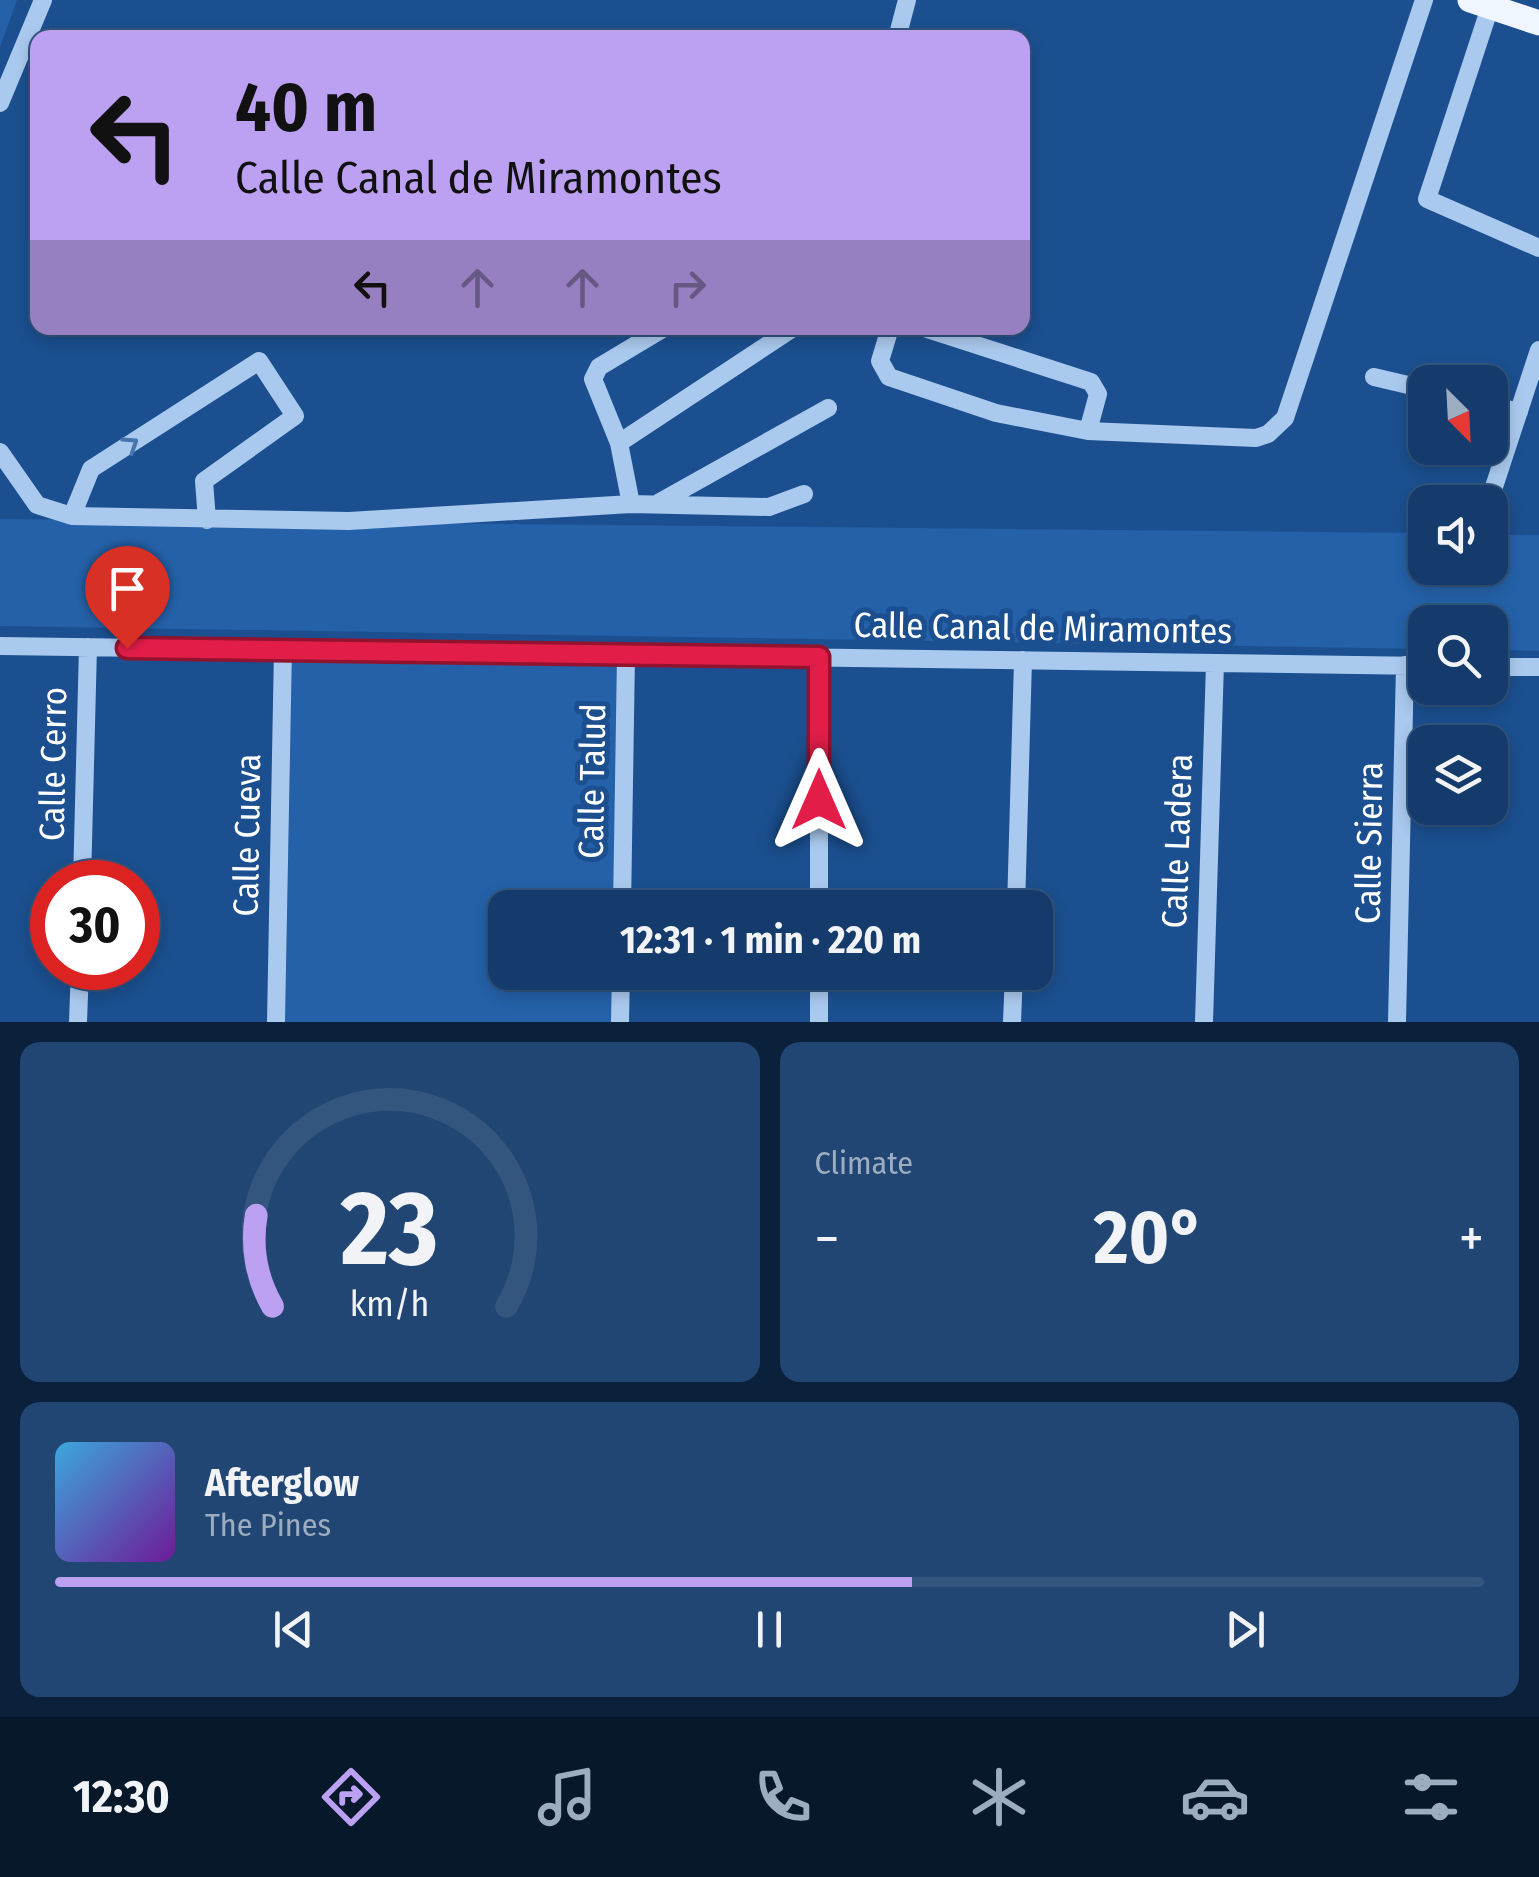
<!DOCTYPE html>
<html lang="en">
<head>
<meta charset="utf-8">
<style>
  :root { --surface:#143b6b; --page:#214673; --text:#f1f3f6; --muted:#9dadc1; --line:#33557e; --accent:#bca0f2 }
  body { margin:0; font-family:"Fira Sans Condensed",sans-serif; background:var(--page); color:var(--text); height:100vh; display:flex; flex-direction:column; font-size:38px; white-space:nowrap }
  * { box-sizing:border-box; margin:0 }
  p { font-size:32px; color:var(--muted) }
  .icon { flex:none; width:55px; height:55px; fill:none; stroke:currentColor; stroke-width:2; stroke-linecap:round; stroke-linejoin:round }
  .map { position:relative; height:1022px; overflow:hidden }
  .panel { display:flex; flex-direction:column; gap:20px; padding:20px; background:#0b203b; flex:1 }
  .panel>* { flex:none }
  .banner { position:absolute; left:30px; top:30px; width:1000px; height:305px; border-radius:20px; box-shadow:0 5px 15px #0003,0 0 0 2px var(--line); background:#bca0f2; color:#111; overflow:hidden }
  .needle { width:65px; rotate:156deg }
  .controls { position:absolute; left:1408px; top:365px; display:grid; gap:20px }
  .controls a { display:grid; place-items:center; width:100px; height:100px; border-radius:20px; background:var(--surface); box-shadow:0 5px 15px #0003,0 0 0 2px var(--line); font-size:50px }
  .speed { position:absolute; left:30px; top:860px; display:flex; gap:20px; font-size:50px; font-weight:700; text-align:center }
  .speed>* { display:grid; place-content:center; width:130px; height:130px; border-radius:50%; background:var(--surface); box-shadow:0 5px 15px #0003,0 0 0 2px var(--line); line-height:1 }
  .speed .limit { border:15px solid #d22; background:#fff; color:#111 }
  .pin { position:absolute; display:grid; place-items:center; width:85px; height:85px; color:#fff; margin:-102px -42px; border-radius:50% 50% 50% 0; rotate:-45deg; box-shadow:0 0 10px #0007 }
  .pin .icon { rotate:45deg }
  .me { position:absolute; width:110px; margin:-55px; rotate:0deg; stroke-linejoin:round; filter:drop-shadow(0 0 8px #0008) }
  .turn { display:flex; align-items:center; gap:35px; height:210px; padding:0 40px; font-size:45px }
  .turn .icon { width:130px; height:130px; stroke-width:2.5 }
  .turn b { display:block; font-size:70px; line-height:85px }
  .lanes { display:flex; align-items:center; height:95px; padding:0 40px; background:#0003; justify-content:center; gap:50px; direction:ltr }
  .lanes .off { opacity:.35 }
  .big { font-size:75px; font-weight:700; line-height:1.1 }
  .panel .card { flex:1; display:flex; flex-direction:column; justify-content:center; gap:15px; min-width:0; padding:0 35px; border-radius:20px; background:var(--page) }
  .panel .dial { align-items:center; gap:0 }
  .dial svg { height:260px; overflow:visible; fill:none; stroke:var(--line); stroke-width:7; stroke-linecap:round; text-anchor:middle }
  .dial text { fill:var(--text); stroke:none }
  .song { display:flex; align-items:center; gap:30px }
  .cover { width:120px; height:120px; border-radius:15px; background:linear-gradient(135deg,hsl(200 70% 55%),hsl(280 70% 35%)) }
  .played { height:10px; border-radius:5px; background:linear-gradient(90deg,var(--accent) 60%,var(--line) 60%) }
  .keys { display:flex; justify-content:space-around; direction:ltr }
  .heat { display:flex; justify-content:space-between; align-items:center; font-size:55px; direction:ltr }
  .panel .tiles { flex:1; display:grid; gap:20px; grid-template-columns:1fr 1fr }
  .card:last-child { grid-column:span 2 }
  .trip { position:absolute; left:488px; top:890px; width:565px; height:100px; border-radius:20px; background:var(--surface); box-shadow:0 5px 15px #0003,0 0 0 2px var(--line); font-weight:700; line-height:100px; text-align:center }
  .tab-bar { display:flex; height:160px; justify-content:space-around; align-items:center; background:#08182b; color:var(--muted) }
  .tab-bar .icon { width:70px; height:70px }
  .tab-bar .current { color:var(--accent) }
  .tab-bar b { font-size:45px; color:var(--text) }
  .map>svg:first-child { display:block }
  .green { fill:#2461a8 }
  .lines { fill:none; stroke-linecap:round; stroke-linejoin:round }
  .minor { stroke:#a9c9ee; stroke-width:18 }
  .major { stroke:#f0f6ff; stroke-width:25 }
  .oneway { stroke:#4674ac }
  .route-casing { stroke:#92132f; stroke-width:25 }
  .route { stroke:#e11d48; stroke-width:18 }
  .labels { text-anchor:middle; stroke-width:10; stroke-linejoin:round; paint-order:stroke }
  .street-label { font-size:35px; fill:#fff; stroke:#1b4f8f }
</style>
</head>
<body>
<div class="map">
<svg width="1539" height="1022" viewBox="0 0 1539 1022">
  <rect width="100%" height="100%" fill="#1b4f8f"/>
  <!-- green -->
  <path class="green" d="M 0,0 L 17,0 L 0,47 Z
    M 0,519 L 1425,533 L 1425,568 L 1490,568 L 1490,535 L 1539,535 L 1539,651 L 1490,650 L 1490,622 L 1425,622 L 1425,649 L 0,626 Z
    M 292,659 L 620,666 L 615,907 L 505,908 L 505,972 L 613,973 L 612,1022 L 285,1022 Z"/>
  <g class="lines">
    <!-- minor -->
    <path class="minor" d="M 1490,7 L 1427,199 L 1539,248
      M 897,38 L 907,0
      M 0,103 L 43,0
      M 664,328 L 599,367 L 593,379 L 619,443 L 631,504 L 769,507 L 804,494
      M 890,328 L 880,361 L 889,377 L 996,413 L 1088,431 L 1098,394 L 1091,382 L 924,328
      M 1374,377 L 1425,389
      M 1490,405 L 1519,412
      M 1088,431 L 1256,438 L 1268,434 L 1285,418 L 1424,0
      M 619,443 L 793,328
      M 0,452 L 37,505 L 72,516 L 349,521 L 631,504
      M 1489,502 L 1539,350
      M 658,503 L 828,408
      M 72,516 L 91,469 L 259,361 L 295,416 L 204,481 L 207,520
      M 0,646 L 1425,666
      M 1490,667 L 1539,667
      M 82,882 L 88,647
      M 622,908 L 626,656
      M 819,908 L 819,657
      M 1016,908 L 1023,660
      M 78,1022 L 80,968
      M 276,1022 L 283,649
      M 620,1022 L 621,972
      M 819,1022 L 819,972
      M 1012,1022 L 1014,972
      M 1204,1022 L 1215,663
      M 1397,1022 L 1405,665"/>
    <!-- major -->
    <path class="major" d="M 1470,0 L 1539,23"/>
  </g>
  <!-- one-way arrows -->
  <defs><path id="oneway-chevron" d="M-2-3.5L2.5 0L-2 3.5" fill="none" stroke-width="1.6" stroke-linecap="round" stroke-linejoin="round" transform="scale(2.5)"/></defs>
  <use class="oneway" href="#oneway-chevron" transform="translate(131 444) rotate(-33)"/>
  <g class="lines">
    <!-- route casing -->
    <g class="route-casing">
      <path id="route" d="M 127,648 L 819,657 L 819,800"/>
    </g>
    <!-- route -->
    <use href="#route" class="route"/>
  </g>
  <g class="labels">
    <!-- street labels -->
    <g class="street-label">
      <text transform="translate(1043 628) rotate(1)" y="12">Calle Canal de Miramontes</text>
      <text transform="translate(53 764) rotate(-89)" y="12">Calle Cerro</text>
      <text transform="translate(592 781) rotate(-89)" y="12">Calle Talud</text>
      <text transform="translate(247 835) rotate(-89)" y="12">Calle Cueva</text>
      <text transform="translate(1177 841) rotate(-88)" y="12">Calle Ladera</text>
      <text transform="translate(1369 843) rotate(-89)" y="12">Calle Sierra</text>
    </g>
  </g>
</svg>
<div class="controls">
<a><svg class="needle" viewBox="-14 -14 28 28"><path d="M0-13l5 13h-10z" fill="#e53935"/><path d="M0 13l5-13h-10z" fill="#9dadc1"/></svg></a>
<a><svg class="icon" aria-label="sound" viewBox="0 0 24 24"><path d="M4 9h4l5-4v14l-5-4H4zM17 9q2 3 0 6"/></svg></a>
<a><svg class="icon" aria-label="search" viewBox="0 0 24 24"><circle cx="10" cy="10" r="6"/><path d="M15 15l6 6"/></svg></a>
<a><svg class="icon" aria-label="layers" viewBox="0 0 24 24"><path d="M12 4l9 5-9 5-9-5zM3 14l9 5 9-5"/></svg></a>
</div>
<div class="speed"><div class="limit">30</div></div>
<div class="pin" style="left:127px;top:648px;background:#d93025"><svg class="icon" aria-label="arrive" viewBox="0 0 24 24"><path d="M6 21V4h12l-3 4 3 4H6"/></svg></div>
<svg class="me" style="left:819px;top:800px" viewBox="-20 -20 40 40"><path d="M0-17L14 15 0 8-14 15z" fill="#e11d48" stroke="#fff" stroke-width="4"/></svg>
<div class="trip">12:31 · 1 min · 220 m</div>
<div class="banner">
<div class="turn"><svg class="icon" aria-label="left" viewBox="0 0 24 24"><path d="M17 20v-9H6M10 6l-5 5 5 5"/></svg><div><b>40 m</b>Calle Canal de Miramontes</div></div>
<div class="lanes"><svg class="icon" aria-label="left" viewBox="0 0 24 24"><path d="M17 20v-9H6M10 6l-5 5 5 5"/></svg><svg class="icon off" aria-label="ahead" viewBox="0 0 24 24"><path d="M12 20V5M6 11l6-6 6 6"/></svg><svg class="icon off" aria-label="ahead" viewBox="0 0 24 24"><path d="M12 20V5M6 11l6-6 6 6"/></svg><svg class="icon off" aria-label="right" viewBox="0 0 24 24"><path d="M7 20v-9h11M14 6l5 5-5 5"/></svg></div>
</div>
</div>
<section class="panel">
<div class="tiles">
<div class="card dial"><svg viewBox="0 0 100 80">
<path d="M14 69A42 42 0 1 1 86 69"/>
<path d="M14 69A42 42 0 0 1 9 41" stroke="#bca0f2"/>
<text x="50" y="56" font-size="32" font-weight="700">23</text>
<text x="50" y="72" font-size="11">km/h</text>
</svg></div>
<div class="card"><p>Climate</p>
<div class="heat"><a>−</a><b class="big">20°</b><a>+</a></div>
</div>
<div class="card">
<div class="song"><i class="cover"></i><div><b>Afterglow</b><p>The Pines</p></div></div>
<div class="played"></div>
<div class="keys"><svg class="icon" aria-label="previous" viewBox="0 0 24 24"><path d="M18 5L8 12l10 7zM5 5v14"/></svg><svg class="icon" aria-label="pause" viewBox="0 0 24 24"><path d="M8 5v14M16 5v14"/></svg><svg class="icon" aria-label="next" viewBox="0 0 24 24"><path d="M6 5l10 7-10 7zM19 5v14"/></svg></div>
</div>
</div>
</section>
<nav class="tab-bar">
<b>12:30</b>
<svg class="icon current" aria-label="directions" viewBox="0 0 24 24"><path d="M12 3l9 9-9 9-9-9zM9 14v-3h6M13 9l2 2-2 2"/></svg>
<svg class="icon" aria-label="music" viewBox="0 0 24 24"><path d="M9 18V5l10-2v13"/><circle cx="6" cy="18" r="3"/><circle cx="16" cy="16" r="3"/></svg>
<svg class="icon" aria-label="phone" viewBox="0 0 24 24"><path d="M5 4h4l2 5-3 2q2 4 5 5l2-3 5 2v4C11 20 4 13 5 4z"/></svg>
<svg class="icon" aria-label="climate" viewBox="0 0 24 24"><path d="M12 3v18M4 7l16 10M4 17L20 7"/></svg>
<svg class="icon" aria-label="car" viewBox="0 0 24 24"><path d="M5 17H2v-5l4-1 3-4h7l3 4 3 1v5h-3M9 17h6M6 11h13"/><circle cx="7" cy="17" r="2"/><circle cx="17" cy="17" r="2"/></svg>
<svg class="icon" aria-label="filters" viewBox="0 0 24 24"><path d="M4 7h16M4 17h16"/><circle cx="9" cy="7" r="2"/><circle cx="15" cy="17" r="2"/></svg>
</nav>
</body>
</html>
